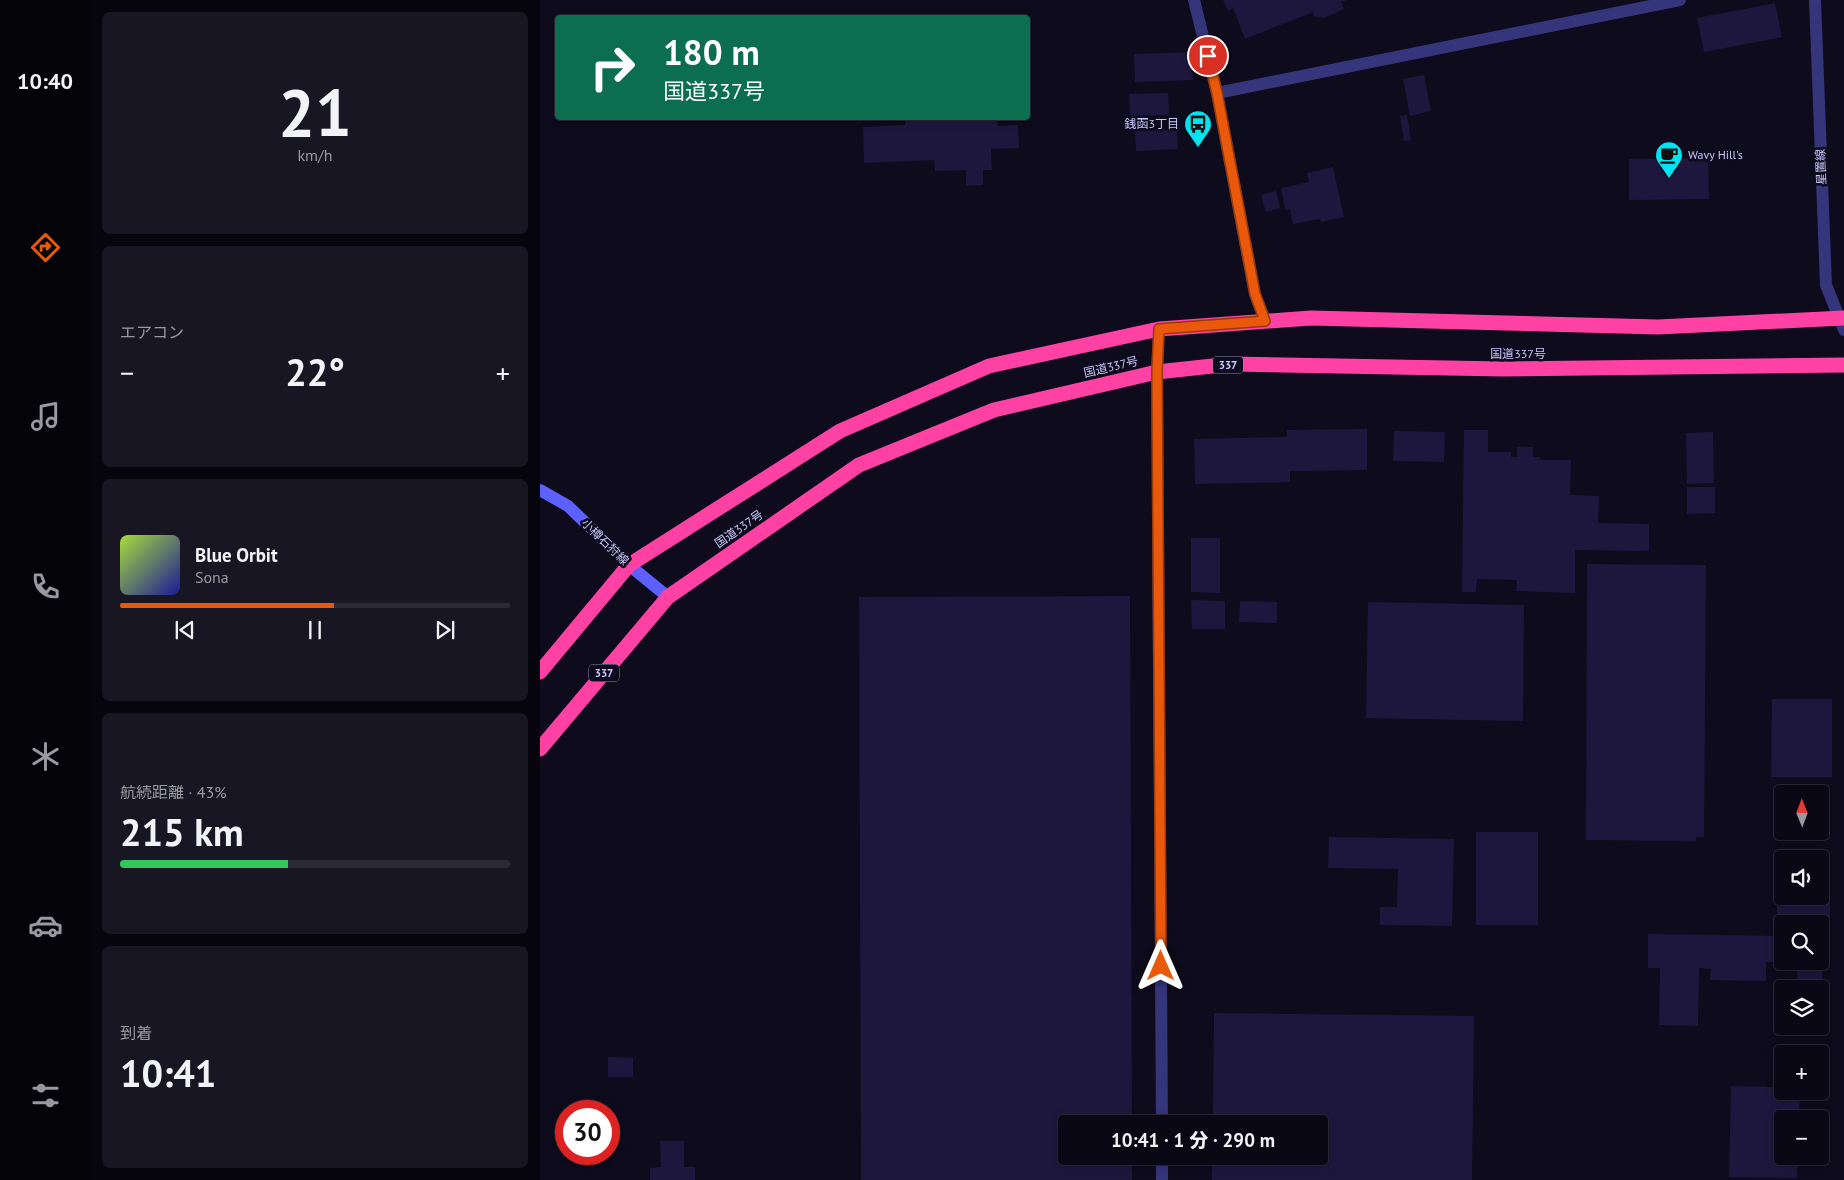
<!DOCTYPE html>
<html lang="ja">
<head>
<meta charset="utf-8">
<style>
  :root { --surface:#0a0815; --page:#181622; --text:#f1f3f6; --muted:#999aa0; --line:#2a2934; --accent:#ea580c }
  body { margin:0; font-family:"PT Sans","Noto Sans JP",sans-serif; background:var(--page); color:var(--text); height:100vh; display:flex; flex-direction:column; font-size:19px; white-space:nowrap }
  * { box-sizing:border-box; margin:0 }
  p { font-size:16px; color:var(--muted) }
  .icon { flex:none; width:28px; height:28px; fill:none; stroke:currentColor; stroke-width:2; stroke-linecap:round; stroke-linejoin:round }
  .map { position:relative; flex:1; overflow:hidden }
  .drawer { display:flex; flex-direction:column; gap:12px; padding:12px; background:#06040c; width:450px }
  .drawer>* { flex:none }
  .banner { position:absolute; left:15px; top:15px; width:475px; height:105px; border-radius:5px; box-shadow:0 2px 8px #0003,0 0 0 1px var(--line); background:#0b6e4f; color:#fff; overflow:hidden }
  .needle { width:32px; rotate:359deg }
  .fabs { position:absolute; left:1234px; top:785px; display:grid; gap:10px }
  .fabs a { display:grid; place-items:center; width:55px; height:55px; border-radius:5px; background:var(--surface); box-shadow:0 2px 8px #0003,0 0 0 1px var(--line); font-size:25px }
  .speed { position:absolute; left:15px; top:1100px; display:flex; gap:10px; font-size:25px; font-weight:700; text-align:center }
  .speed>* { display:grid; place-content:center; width:65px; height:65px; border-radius:50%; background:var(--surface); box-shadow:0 2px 8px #0003,0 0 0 1px var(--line); line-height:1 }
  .speed .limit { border:8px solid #d22; background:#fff; color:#111 }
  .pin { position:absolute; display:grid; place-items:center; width:42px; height:42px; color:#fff; margin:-21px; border:2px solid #fff; border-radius:50%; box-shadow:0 1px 5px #0007 }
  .me { position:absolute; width:55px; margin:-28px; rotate:0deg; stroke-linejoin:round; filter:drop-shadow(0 0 4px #0008) }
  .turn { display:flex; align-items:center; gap:18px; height:105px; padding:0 25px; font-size:22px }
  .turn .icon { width:65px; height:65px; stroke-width:2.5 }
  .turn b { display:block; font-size:35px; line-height:42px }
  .big { font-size:38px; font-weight:800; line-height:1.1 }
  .drawer .card { flex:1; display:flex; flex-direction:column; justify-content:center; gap:8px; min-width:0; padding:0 18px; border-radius:8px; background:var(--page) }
  .drawer .dial { align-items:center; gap:0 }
  .dial b { font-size:65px; line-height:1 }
  .song { display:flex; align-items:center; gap:15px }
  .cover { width:60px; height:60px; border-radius:8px; background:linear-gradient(135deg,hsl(80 70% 55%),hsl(240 70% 35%)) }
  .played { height:5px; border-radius:2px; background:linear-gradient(90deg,var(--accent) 55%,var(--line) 55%) }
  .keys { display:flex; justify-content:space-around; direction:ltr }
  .heat { display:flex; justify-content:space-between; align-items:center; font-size:28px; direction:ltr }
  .charge { height:8px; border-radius:4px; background:linear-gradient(90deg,#34c759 43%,var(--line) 0) }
  .trip { position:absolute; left:518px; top:1115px; width:270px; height:50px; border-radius:5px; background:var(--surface); box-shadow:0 2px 8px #0003,0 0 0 1px var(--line); font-weight:800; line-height:50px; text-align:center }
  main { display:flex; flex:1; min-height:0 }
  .tabs { display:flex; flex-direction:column; width:90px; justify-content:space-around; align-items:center; background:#040308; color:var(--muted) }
  .tabs .icon { width:35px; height:35px }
  .tabs .selected { color:var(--accent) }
  .tabs b { font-size:22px; color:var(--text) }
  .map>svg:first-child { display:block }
  .building { fill:#1d173d }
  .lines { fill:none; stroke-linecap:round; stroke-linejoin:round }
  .street { stroke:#35357c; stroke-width:12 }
  .secondary { stroke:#5d60ff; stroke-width:12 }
  .highway { stroke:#ff41a4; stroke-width:15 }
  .route-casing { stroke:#983908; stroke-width:12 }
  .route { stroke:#ea580c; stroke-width:9 }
  .labels { text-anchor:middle; stroke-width:5; stroke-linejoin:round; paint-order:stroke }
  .shield { fill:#0d0b1c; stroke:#918ebb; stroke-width:1 }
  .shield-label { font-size:11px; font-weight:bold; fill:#cac6ff }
  .poi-label { font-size:12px; fill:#cac6ff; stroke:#0d0b1c; text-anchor:end }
  .street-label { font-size:12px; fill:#cac6ff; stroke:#0d0b1c }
</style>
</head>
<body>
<main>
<nav class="tabs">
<b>10:40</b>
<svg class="icon selected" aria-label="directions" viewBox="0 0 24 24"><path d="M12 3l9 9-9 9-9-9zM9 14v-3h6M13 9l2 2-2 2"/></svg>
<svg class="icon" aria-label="music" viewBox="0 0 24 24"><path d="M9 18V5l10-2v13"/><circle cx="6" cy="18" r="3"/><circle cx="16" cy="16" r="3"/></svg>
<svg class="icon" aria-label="phone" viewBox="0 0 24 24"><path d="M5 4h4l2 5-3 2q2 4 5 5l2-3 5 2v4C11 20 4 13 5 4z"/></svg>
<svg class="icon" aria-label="climate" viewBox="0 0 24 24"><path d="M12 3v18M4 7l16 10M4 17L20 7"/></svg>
<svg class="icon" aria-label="car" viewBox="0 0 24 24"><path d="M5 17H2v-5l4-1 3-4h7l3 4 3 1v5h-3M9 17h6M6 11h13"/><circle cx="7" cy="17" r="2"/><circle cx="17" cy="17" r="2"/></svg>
<svg class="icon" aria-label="filters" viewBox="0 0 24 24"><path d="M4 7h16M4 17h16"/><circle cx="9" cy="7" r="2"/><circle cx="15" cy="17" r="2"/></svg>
</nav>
<section class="drawer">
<div class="card dial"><b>21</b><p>km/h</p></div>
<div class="card"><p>エアコン</p>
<div class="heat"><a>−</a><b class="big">22°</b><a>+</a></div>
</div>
<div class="card">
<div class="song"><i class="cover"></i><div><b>Blue Orbit</b><p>Sona</p></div></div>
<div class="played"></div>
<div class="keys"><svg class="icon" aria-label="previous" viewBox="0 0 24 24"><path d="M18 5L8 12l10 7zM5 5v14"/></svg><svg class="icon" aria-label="pause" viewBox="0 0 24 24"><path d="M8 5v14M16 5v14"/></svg><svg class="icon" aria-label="next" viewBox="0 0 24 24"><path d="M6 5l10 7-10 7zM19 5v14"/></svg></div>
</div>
<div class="card"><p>航続距離 · 43%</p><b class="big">215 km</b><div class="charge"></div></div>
<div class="card"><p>到着</p><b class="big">10:41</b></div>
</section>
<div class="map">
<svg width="1304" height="1180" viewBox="0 0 1304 1180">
  <rect width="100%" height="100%" fill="#0d0b1c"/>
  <!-- building -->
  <path class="building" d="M 683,0 L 807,0 L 801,2 L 804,9 L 784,18 L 774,16 L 773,12 L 705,39 L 693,8 L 688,11 Z
    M 1235,3 L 1242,37 L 1164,52 L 1157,18 Z
    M 652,52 L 653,80 L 595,82 L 594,54 Z
    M 884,75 L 891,111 L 870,116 L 863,79 Z
    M 628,93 L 629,115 L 590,116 L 589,94 Z
    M 867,115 L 871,140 L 864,141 L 860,116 Z
    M 365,118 L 457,118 L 458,126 L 478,125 L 479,148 L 451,149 L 452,170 L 443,170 L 443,185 L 426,186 L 426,170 L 395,171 L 394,160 L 324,163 L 323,127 L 365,125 Z
    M 637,129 L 638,149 L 596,151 L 595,131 Z
    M 1168,158 L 1169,199 L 1089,200 L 1089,159 Z
    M 793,167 L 804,217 L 781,222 L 780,219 L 753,224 L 750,209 L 745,210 L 741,188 L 769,182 L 767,173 Z
    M 736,191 L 740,208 L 726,212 L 721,195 Z
    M 827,429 L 827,470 L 750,471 L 750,482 L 655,484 L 654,439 L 747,437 L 747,430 Z
    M 924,430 L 948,430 L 948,452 L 971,452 L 971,457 L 977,457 L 977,447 L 993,447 L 993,457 L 1000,457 L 1000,460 L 1031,460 L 1030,495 L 1059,496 L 1058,523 L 1109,524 L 1109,551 L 1035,550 L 1035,593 L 976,591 L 977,580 L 937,579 L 936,592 L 922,592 Z
    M 854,431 L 905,432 L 904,462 L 853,461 Z
    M 1173,432 L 1174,483 L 1147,484 L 1146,433 Z
    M 1147,487 L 1175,487 L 1175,513 L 1147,514 Z
    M 651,538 L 680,538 L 680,593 L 651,592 Z
    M 1047,564 L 1166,565 L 1164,837 L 1156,837 L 1156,841 L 1046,840 Z
    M 590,596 L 592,1124 L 526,1124 L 526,1156 L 592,1156 L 592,1180 L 321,1180 L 319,597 Z
    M 651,600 L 685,601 L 685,629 L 652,629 Z
    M 700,601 L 737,602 L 737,623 L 699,622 Z
    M 828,602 L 984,605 L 983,721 L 826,718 Z
    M 1232,699 L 1292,699 L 1292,777 L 1231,777 Z
    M 936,832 L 998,832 L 998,925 L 936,925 Z
    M 789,837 L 914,839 L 912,926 L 840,925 L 840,907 L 857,907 L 858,869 L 788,868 Z
    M 1290,897 L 1290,926 L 1280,926 L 1280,924 L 1242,924 L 1242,926 L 1237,926 L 1237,898 Z
    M 1108,934 L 1242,936 L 1242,962 L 1226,962 L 1226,981 L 1170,980 L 1171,969 L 1159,968 L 1158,1026 L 1119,1025 L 1120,968 L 1108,968 Z
    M 1280,937 L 1283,937 L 1282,981 L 1257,981 L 1258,961 L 1280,961 Z
    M 674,1013 L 934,1016 L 932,1180 L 672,1180 L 672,1156 L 779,1156 L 779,1124 L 673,1124 Z
    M 68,1057 L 93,1058 L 93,1077 L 68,1077 Z
    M 1191,1086 L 1242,1087 L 1242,1091 L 1260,1091 L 1259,1119 L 1242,1119 L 1242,1156 L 1258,1156 L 1257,1178 L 1189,1177 Z
    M 120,1141 L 144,1141 L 144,1167 L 155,1167 L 155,1180 L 110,1180 L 110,1168 L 121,1167 Z"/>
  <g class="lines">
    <!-- street -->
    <path class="street" d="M 654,0 L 677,93 L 715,294 L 725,321
      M 1275,0 L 1286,285 L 1304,330
      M 677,93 L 1140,0
      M 619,329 L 617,372 L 622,1124
      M 622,1156 L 622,1180"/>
    <!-- secondary -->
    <path class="secondary" d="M 0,490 L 28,506 L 89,565 L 128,597"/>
    <!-- highway -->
    <path class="highway" d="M 0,672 L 89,565 L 300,431 L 449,366 L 619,329 L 771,318 L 1118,327 L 1304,318
      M 0,749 L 128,597 L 319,465 L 454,410 L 617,372 L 691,364 L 963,369 L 1304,365"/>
  </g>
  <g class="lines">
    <!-- route casing -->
    <g class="route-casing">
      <path id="route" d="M 621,966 L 617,372 L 619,329 L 725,321 L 715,294 L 677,93 L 668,56"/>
    </g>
    <!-- route -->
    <use href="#route" class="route"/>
  </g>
  <!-- icons -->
  <defs>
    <g id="bus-pin" transform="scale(1.4375)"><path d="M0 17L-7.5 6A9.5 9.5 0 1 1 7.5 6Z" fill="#00e3f1" stroke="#0d0b1c"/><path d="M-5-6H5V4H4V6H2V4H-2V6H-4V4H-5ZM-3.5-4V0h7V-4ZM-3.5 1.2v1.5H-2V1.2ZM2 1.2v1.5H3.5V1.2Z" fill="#111"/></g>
    <g id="cafe-pin" transform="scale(1.4375)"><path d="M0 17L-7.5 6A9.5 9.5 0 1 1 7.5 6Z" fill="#00e3f1" stroke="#0d0b1c"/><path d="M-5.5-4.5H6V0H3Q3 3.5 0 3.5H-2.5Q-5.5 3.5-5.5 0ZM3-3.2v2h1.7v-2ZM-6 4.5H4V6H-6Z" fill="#111"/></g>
  </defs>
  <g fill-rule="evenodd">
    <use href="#bus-pin" x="658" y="124"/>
    <use href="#cafe-pin" x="1129" y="155"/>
  </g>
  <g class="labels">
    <!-- shield labels -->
    <g class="shield">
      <rect x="673" y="356.5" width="30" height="17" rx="4"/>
      <rect x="49" y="664.5" width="30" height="17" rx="4"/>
    </g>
    <g class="shield-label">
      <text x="688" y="369">337</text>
      <text x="64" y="677">337</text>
    </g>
    <!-- poi labels -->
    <g class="poi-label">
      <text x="639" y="128">銭函3丁目</text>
      <text x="1148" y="159" text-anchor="start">Wavy Hill's</text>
    </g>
    <!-- street labels -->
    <g class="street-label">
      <text transform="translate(1281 167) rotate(-92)" y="4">星置線</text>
      <text x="978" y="358">国道337号</text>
      <text transform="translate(571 367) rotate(-13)" y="4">国道337号</text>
      <text transform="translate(199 529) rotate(-35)" y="4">国道337号</text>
      <text transform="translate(65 542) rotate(44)" y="4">小樽石狩線</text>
    </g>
  </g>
</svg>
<div class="fabs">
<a><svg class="needle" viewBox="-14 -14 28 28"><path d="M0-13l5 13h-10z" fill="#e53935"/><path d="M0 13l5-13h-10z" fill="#999aa0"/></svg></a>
<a><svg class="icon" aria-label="sound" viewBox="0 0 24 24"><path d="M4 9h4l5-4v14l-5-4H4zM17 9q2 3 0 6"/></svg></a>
<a><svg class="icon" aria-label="search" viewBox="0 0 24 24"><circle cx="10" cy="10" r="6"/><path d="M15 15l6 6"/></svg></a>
<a><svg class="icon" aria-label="layers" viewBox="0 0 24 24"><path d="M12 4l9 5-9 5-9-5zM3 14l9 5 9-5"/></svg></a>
<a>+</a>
<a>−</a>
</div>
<div class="speed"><div class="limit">30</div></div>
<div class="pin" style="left:668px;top:56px;background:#d93025"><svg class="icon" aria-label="arrive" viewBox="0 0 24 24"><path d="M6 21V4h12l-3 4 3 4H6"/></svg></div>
<svg class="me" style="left:621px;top:966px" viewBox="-20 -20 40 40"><path d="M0-17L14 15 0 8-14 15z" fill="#ea580c" stroke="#fff" stroke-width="4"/></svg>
<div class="trip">10:41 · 1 分 · 290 m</div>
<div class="banner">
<div class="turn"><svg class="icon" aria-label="right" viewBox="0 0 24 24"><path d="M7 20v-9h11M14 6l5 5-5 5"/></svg><div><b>180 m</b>国道337号</div></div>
</div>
</div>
</main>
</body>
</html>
